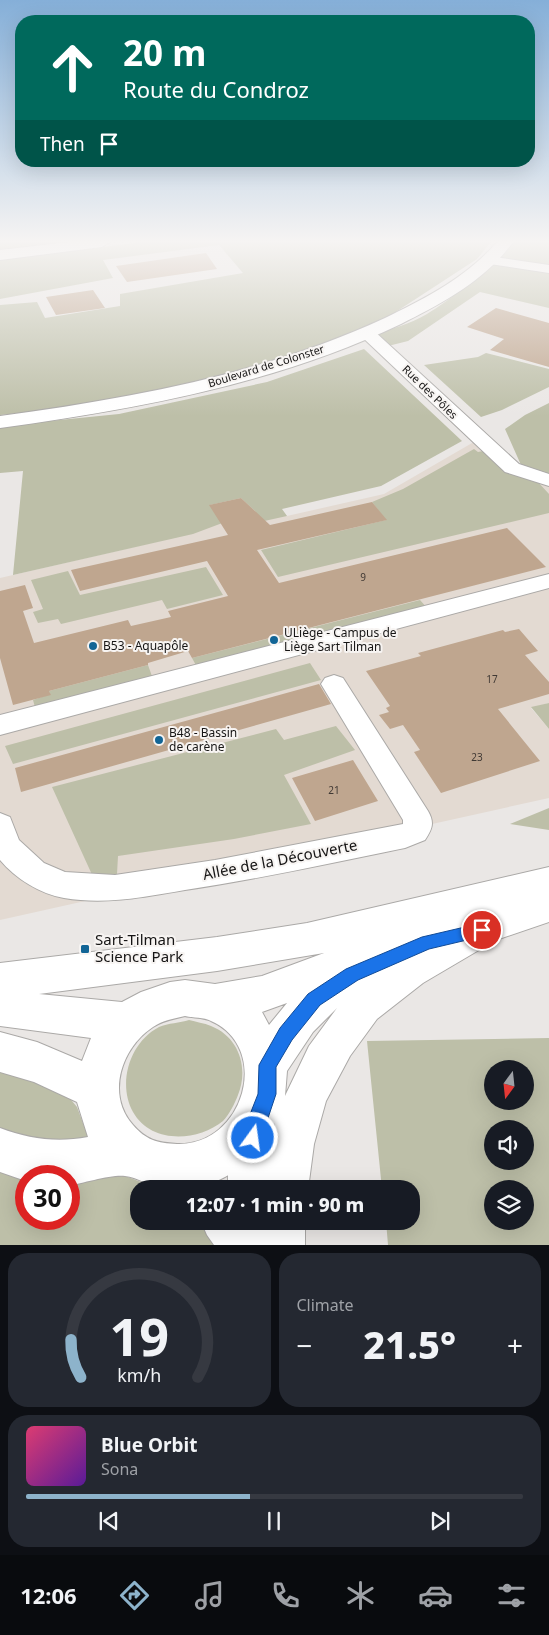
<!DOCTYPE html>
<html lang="en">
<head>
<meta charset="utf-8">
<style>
  :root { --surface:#171b24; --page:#242831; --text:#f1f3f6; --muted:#9ea1a6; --line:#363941; --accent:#8db3cb }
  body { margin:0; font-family:"Noto Sans",sans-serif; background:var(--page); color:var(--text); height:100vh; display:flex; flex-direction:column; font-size:19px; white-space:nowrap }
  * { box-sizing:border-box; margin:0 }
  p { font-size:16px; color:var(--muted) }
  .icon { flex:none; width:28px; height:28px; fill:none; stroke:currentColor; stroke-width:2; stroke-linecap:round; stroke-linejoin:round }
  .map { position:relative; height:1245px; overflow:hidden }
  .drawer { display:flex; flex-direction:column; gap:8px; padding:8px; background:#0d0f14; flex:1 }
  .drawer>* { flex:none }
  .hud { position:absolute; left:15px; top:15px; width:520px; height:152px; border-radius:20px; box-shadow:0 5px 20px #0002; background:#00695c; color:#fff; overflow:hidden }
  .needle { width:32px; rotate:195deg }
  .tools { position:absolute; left:484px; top:1060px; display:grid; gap:10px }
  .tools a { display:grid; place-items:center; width:50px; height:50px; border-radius:50%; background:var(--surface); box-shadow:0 5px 20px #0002; font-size:25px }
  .speed { position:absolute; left:15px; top:1165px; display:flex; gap:10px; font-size:25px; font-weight:700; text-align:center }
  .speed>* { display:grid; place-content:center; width:65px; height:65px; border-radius:50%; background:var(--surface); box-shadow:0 5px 20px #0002; line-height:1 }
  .speed .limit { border:8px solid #d22; background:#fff; color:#111 }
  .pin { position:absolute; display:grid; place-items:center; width:42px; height:42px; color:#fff; margin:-21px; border:2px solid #fff; border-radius:50%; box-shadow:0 1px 5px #0007 }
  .me { position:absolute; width:55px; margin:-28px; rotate:14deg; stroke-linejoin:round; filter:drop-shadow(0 0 4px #0008) }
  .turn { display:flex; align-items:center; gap:18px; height:105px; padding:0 25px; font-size:22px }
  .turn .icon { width:65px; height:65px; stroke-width:2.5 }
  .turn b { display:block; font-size:35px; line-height:42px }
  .then { display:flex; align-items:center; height:48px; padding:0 25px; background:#0003; gap:10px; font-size:19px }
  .big { font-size:38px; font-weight:800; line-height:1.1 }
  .drawer .card { flex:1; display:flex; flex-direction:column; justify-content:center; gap:8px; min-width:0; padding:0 18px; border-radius:20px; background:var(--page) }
  .drawer .dial { align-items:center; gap:0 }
  .dial svg { height:130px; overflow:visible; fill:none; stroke:var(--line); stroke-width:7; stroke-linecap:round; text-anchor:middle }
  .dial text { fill:var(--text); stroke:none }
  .song { display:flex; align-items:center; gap:15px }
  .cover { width:60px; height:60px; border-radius:8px; background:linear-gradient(135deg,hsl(340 70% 55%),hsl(270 70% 35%)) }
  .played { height:5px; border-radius:2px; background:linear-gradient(90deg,var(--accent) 45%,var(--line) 45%) }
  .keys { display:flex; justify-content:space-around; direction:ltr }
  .heat { display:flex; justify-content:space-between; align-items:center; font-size:28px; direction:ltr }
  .drawer .tiles { flex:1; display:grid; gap:8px; grid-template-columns:1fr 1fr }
  .card:last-child { grid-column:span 2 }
  .trip { position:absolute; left:130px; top:1180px; width:290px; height:50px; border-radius:20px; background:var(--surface); box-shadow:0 5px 20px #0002; font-weight:800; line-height:50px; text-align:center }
  .tabs { display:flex; height:80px; justify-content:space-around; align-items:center; background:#090b0e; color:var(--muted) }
  .tabs .icon { width:35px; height:35px }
  .tabs .current { color:var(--accent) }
  .tabs b { font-size:22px; color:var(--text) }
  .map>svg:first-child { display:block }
  .built { fill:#e3dad2 }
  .green { fill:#bdbfa8; fill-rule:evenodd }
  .building { fill:#bfa68f }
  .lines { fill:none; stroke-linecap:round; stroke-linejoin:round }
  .minor-casing { stroke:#aba9a7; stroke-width:2 }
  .major-casing { stroke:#aba9a7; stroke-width:2 }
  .minor { fill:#fff; fill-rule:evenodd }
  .major { fill:#fff; fill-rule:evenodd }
  .route { fill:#1a73e8; stroke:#114b97 }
  .poi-dot { fill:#126596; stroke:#f7f4f2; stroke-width:2 }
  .labels { text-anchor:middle; stroke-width:4; stroke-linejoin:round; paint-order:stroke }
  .number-label { font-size:10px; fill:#403934 }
  .far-street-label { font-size:11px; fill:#161515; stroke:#f7f4f2 }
  .poi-label { font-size:12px; fill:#161515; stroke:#f7f4f2; text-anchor:start }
  .near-street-label { font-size:15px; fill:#161515; stroke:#f7f4f2 }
  .near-poi-label { font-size:15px; fill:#161515; stroke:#f7f4f2; text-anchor:start }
</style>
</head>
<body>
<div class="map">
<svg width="549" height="1245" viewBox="0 0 549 1245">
  <rect width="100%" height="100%" fill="#eae7e5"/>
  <!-- built -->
  <path class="built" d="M 479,439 L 512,468 L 549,482 L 549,703 L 531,708 L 549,729 L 549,798 L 0,920 L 0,578 L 160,541 L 245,465 L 287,516 L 384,494 Z"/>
  <!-- green -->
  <path class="green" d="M 0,242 L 63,242 L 0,251 Z
    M 142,242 L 491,242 L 477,259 L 365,332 L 250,371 L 98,405 L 0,415 L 0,305 L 37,302 L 45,318 L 120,306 L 120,294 L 243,273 L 219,245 L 103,260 L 113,278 L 0,299 L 0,260 Z
    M 513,242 L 549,242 L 549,308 L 480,292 L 408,341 L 388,346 L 373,335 C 391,329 410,324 427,314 C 454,298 492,265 513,242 Z
    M 364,349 L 462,441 L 381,486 L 282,509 L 287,516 L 237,527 L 233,520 L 256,512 L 241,498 L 210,505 L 225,522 L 193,534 L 13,575 L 23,471 L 0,473 L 0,426 L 119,414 L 267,382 Z
    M 486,353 L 549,369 L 549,387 L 502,410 L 481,417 L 424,365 L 478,357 Z
    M 549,403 L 549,477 L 521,465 L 505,429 L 525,415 Z
    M 474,449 L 478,452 L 488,450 L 537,481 L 549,494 L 549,513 L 278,577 L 261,550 L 386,520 L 372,502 L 403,489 Z
    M 206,567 L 223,595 L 167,609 L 162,600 L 61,624 L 58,619 L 38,623 L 33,612 L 43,609 L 31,580 L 68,571 L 80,595 Z
    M 420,600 L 428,609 L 198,669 L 192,658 Z
    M 310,663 L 321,680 L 13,764 L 5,746 Z
    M 148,665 L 153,679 L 36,711 L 33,700 L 50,694 L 49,691 Z
    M 549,703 L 549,729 L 531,707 Z
    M 336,726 L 355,750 L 284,775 L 311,824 L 234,839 L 118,856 L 117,874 L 94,879 L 52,787 L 276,729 L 284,740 Z
    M 549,808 L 549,830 L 510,824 Z
    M 189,1020 C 196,1022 204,1023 211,1026 C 239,1037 249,1068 238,1095 C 235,1103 229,1115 223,1121 C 197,1142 151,1144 133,1112 C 117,1083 130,1042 159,1027 C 168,1023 180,1023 189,1020 Z
    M 549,1038 L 549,1245 L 388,1245 L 386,1221 L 411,1221 L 411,1189 L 382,1189 L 367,1041 ZM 492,1069 L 525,1069 L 525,1101 L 492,1101 ZM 492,1129 L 525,1129 L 525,1161 L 492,1161 ZM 492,1189 L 525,1189 L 525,1221 L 492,1221 Z
    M 0,1063 L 63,1090 L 77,1107 L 90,1142 L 59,1150 L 0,1134 Z
    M 0,1167 L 37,1176 L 26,1176 L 26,1219 L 69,1219 L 69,1181 L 115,1172 L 159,1189 L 139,1189 L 139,1221 L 208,1221 L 226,1245 L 0,1245 Z"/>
  <!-- building -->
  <path class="building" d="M 206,253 L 217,269 L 127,282 L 116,266 Z
    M 93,290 L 105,308 L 56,315 L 46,297 Z
    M 496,308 L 549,323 L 549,367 L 490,350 L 504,339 L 467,327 Z
    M 241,498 L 270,525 L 372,502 L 387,520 L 257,550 L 279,583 L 507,528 L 546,567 L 192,658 L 188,651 L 148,663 L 148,665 L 49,691 L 51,695 L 13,705 L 0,658 L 0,591 L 25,585 L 33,608 L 23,611 L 34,643 L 128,620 L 131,626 L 171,617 L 168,611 L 228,596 L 207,561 L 80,591 L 71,570 L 228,535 L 209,505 Z
    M 519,629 L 538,651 L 525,655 L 549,682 L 549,694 L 498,709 L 540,761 L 441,793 L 414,752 L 420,750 L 403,725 L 390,729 L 379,715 L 389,712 L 386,708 L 390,706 L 366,671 L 421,656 L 418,653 L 503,630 L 505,632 Z
    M 319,684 L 331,704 L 21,792 L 15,768 Z
    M 353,760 L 378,801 L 315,821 L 292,778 Z"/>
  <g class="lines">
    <!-- minor casing -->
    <g class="minor-casing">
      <path id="minor" d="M 488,256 L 549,265 L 549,273 L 483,263 L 481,260 L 483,257 Z
        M 367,328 L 373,330 L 519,464 L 549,474 L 549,486 L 505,472 L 361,336 L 359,333 Z
        M 549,574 L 549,588 L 0,735 L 0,715 Z
        M 334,675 L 343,678 L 428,811 C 435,823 432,829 425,840 L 405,848 C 332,863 259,879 185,890 C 145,897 105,905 64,898 C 40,894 15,878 0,860 L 0,813 L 10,817 L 19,840 L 44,863 L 65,872 L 115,875 L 215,860 L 403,824 L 403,820 L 321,684 L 325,678 Z
        M 255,1110 L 268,1116 C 278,1138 266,1164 268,1189 L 228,1189 C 227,1164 232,1139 242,1116 Z
        M 201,1221 L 276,1221 L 286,1245 L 214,1245 L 207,1235 Z"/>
    </g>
    <!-- major casing -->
    <g class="major-casing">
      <path id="major" d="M 70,242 L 110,242 L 102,247 L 0,260 L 0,250 Z
        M 497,242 L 513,242 C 486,280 441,304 401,324 C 275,384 137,409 0,428 L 0,416 C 132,398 264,374 385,318 C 426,298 467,277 497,242 Z
        M 549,867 L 549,922 L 496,940 L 423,983 L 377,1019 L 350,1056 L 326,1101 L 314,1144 L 308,1189 L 262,1189 L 275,1123 C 256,1166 210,1196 161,1188 C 149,1186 137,1177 125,1176 C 113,1174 82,1183 69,1186 L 69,1176 L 26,1176 L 26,1181 L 0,1172 L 0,1128 C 29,1139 57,1143 88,1137 L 77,1102 L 34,1082 L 0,1072 L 0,1032 L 37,1042 L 82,1061 L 91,1038 L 0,1026 L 0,963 L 217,937 L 307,923 ZM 324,953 L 262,976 L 215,984 L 185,980 L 170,982 L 141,992 L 122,1002 L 39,994 L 217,971 ZM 287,1003 L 269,1025 L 262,1012 ZM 337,1008 L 309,1046 L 285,1096 L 287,1071 L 313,1032 ZM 185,1016 C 193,1018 204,1017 211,1021 C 272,1048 244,1146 177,1144 C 157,1143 146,1140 133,1125 C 106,1095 121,1048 153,1027 C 163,1020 173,1019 185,1016 Z
        M 259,1221 L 305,1221 L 305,1245 L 257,1245 Z"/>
    </g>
    <!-- minor -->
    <use href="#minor" class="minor"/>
    <!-- major -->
    <use href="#major" class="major"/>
  </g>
  <!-- sky -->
  <linearGradient id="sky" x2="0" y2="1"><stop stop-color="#85afd8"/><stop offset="0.58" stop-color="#f6f4f3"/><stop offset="1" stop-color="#f6f4f3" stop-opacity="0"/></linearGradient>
  <rect width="549" height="416" fill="url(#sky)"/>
  <!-- route -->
  <path class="route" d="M 482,923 L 488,925 L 490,930 L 488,935 L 429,949 L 358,980 L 320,1005 L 292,1040 L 276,1067 L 276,1094 L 259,1145 L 253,1147 L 246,1145 L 244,1138 L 247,1122 L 258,1094 L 259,1065 L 280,1028 L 308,994 L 346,969 L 422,937 Z"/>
  <!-- markers -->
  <g class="poi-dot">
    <circle cx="274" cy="640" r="5"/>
    <circle cx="93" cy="646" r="5"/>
    <circle cx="159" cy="740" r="5"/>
    <rect x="80" y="944" width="10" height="10" rx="2.5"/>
  </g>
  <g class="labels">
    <!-- number labels -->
    <g class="number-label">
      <text x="363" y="581">9</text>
      <text x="492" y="683">17</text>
      <text x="477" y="761">23</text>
      <text x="334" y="794">21</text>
    </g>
    <!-- far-street labels -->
    <g class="far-street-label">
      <text transform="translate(266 366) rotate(-17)" y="4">Boulevard de Colonster</text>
      <text transform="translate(430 392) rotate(44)" y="4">Rue des Pôles</text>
    </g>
    <!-- poi labels -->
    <g class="poi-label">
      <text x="284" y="637">ULiège - Campus de<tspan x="284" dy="14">Liège Sart Tilman</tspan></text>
      <text x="103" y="650">B53 - Aquapôle</text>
      <text x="169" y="737">B48 - Bassin<tspan x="169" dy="14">de carène</tspan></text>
    </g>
    <!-- near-street labels -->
    <g class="near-street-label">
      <text transform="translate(280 860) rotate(-11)" y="5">Allée de la Découverte</text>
    </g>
    <!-- near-poi labels -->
    <g class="near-poi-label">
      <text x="95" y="945">Sart-Tilman<tspan x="95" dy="17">Science Park</tspan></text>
    </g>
  </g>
</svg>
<div class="tools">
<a><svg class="needle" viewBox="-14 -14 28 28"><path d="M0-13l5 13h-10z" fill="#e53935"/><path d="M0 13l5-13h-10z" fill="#9ea1a6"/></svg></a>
<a><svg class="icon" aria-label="sound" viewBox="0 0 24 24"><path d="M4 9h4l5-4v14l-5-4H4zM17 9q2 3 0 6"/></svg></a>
<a><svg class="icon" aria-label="layers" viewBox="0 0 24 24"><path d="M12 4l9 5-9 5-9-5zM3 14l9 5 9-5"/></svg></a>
</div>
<div class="speed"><div class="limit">30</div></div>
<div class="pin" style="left:482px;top:930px;background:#d93025"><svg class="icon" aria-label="arrive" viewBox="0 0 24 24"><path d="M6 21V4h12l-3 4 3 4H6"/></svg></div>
<svg class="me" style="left:253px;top:1138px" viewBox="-20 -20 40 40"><circle r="17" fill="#1a73e8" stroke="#fff" stroke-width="3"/><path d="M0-11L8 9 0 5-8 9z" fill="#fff"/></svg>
<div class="trip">12:07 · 1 min · 90 m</div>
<div class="hud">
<div class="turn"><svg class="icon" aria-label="ahead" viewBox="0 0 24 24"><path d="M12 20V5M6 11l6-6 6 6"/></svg><div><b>20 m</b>Route du Condroz</div></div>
<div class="then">Then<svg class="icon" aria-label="arrive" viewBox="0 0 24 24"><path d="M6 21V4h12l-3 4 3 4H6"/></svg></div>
</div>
</div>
<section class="drawer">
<div class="tiles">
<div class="card dial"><svg viewBox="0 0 100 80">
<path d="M14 69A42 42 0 1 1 86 69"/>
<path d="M14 69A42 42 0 0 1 8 46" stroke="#8db3cb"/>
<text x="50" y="56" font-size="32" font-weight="700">19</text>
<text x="50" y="72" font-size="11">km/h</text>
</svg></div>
<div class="card"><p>Climate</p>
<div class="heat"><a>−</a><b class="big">21.5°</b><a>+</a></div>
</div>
<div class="card">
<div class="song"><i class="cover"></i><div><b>Blue Orbit</b><p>Sona</p></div></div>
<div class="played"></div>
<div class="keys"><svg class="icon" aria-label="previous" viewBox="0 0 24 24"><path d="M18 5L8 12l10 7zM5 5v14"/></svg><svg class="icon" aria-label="pause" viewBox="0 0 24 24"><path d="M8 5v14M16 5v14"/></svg><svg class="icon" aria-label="next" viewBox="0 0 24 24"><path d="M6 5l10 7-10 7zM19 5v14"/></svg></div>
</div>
</div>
</section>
<nav class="tabs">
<b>12:06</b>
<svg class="icon current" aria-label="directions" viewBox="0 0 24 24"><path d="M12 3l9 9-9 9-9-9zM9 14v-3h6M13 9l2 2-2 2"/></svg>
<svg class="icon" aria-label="music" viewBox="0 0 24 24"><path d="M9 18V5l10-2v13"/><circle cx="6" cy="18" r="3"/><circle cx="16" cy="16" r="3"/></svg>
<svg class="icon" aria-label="phone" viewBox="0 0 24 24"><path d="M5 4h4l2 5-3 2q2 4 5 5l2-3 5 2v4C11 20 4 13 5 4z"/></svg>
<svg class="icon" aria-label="climate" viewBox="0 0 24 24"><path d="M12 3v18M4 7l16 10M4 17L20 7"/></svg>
<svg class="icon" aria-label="car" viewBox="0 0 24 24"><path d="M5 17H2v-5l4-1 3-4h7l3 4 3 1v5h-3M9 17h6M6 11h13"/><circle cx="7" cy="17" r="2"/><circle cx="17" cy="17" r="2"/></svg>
<svg class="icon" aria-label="filters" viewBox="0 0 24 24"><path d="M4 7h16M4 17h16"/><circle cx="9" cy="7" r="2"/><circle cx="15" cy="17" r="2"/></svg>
</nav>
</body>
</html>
